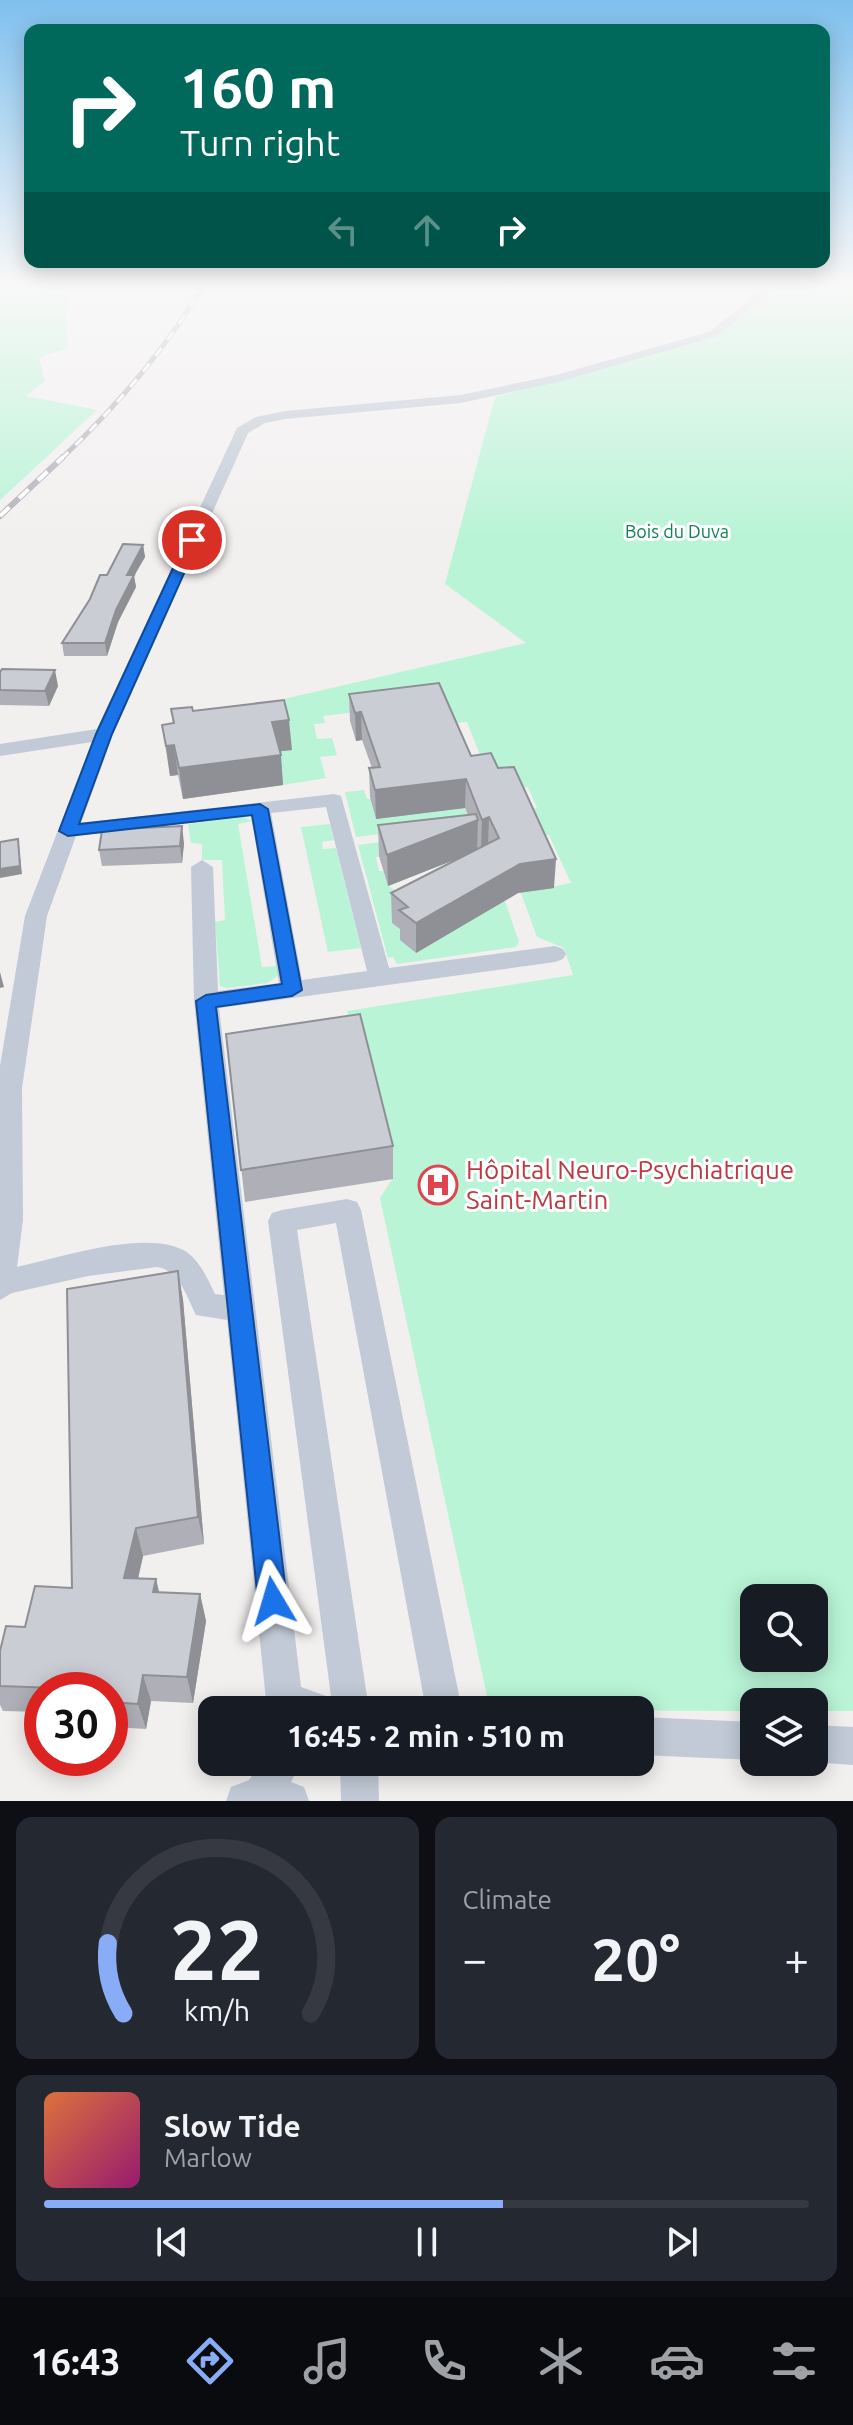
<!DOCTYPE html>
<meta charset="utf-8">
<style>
:root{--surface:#171b24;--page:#242831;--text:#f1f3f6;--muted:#9ea1a6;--line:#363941;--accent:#88acf5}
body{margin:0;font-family:Ubuntu,sans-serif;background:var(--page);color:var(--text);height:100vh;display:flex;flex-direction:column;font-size:30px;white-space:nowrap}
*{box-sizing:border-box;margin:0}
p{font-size:26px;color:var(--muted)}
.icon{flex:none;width:44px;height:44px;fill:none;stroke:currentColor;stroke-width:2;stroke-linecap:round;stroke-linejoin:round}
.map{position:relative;height:1801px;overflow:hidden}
.sheet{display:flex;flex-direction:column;gap:16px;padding:16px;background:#0d0f14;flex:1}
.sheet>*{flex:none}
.hud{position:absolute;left:24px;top:24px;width:806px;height:244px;border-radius:16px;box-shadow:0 4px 20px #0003;background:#00695c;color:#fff;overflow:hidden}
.fabs{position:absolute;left:740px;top:1584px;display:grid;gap:16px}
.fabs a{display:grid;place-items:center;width:88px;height:88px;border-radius:16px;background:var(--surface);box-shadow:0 4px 20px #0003;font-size:40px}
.speed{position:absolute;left:24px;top:1672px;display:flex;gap:16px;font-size:40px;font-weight:700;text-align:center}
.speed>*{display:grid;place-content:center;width:104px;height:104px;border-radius:50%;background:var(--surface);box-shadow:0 4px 20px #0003;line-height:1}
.speed .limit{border:12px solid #d22;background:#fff;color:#111}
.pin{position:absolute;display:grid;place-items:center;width:68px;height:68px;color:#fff;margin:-34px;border:4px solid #fff;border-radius:50%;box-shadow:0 2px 8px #0007}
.me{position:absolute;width:88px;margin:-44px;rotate:353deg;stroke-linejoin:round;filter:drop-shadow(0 0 6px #0008)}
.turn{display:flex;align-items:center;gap:28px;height:168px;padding:0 24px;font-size:36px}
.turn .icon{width:104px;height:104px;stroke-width:2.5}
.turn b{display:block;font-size:56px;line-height:68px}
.lanes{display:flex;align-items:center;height:76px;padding:0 24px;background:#0003;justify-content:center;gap:40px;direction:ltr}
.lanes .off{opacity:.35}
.big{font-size:60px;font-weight:600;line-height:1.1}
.sheet .widget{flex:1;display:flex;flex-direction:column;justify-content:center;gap:12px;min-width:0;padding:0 28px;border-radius:16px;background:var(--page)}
.sheet .dial{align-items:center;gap:0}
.dial svg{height:208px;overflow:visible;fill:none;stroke:var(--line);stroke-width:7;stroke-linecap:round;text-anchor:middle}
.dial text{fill:var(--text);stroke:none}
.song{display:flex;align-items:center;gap:24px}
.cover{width:96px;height:96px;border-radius:12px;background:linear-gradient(135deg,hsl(20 70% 55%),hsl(320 70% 35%))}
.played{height:8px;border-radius:4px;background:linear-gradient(90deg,var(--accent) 60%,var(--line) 60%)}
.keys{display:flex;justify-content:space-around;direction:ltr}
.heat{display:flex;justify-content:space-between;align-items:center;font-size:44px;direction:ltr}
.sheet .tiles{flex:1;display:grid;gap:16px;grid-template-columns:1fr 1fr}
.widget:last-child{grid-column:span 2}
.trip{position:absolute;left:198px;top:1696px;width:456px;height:80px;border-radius:16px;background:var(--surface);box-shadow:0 4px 20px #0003;font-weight:600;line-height:80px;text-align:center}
.tabs{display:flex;height:128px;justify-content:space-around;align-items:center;background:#090b0e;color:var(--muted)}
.tabs .icon{width:56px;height:56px}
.tabs .on{color:var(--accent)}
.tabs b{font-size:36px;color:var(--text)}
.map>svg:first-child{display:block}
</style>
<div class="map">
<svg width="853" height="1801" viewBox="0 0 853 1801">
<rect width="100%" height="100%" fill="#f2efef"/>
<g fill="#b9f4d6" fill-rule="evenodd">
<polygon points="0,286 70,286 66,316 68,348 39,357 45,381 26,396 97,410 0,500"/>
<path d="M 780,286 L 853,286 L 853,1711 L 814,1711 L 814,1702 L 754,1702 L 754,1711 L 490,1710 L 380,1198 L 393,1178 L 230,1066 L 227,1048 L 352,1031 L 347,1011 L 573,975 L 564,948 L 537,937 L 521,893 L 571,883 L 549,835 L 508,840 L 514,812 L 537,808 L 528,787 L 510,788 L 484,765 L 467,722 L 452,723 L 413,705 L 323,716 L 325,723 L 314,724 L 317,739 L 332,738 L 337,755 L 320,757 L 326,778 L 283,785 L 274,752 L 286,729 L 284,699 L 526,643 L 445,584 L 495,397 L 716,336 ZM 754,1598 L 814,1598 L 814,1658 L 754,1658 Z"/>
<polygon points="364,790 367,799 371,799 376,819 465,808 471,823 356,837 345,792"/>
<polygon points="243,817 253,821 238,824 262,967 279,966 282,973 267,983 227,988 220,986 215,922 225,920 222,860 202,860 202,844 191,843 188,824"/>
<polygon points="330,824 334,840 322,842 323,849 336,848 361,948 328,952 301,827"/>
<polygon points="474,830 479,844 376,857 379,871 383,871 388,886 422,907 505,901 519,942 516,947 397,964 393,957 388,958 358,845"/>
</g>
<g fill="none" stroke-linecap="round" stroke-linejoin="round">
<g fill="#c1cad6" fill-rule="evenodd">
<path d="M 767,286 L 779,286 L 717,336 L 562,381 L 461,403 L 285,419 L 265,423 L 248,433 L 113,734 L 81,823 L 334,794 L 341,796 L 389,968 L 555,946 L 563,949 L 566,954 L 563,959 L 555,962 L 219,1008 L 301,1687 L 329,1697 L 332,1704 L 268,1221 L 272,1213 L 282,1210 L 347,1199 L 357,1202 L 361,1210 L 462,1710 L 426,1710 L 336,1223 L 297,1230 L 369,1710 L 267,1710 L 227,1320 L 196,1315 C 187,1297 179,1270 157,1267 L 88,1276 L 12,1293 L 0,1300 L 0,1066 L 25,916 L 92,742 L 0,756 L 0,744 L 97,729 L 237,428 L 256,417 L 285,411 L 461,395 L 556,375 L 709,332 ZM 326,807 L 367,971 L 302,980 L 271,813 ZM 251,816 L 279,983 L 218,991 L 213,867 L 202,860 L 191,867 L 194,1001 L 224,1295 L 215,1294 C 208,1280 201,1263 188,1253 C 151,1227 59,1258 17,1267 L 23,1220 L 22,1088 L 47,916 L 76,836 Z"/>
<polygon points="640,1717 754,1722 754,1760 640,1755"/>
<polygon points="814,1725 853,1727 853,1765 812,1762"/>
<polygon points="261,1762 301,1762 291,1782 304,1787 309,1801 226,1801 231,1787 249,1780"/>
<polygon points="340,1762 378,1762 379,1801 341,1801"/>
</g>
<g stroke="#b1b3ba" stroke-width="5">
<path id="rail-far1" d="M 61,459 C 116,407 164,352 203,286"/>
</g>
<g stroke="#b1b3ba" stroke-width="6">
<polyline id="rail" points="0,516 63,457"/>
</g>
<use href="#rail-far1" stroke="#fff" stroke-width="3" stroke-dasharray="10" stroke-linecap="butt"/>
<use href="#rail" stroke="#fff" stroke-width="4" stroke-dasharray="13" stroke-linecap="butt"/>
</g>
<g fill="#afb0b7">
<polygon points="143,545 145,557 134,576 136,587 118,622 107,656 64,656 62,643 107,575"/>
<polygon points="0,672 58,686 49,706 0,705"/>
<polygon points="349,694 471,756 554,888 518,893 416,953 400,940 400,929 392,923 391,893 459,858 388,886 379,856 378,825 468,815 465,808 376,819 370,797 369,768 372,768 362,740 356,741 350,721"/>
<polygon points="171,709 193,711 292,750 280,751 283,785 183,799 178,775 170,776 162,725 173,723"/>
<polygon points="184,843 182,863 102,866 99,850"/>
<polygon points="226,1034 393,1146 393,1179 245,1202"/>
<polygon points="178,1271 183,1300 204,1544 143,1556 138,1579 156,1579 159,1592 200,1594 206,1621 193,1703 151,1701 146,1729 113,1727 110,1718 110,1690 42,1690 42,1712 3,1711 0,1705 0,1651 25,1627 72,1588"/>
</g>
<g fill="#8e9095">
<polygon points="143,545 145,557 134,576 136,587 118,622 107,656 105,643 127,575"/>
<polygon points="55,670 58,686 49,706 45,691"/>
<polygon points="361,712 362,740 356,741 355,713"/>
<polygon points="289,720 292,750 274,752 272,722"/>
<polygon points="174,745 178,775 170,776 166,746"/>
<polygon points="281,755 283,785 183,799 179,768"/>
<polygon points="466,779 465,808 376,819 375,790"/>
<polygon points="489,817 488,847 481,849 482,820"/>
<polygon points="478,820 477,851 388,886 387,855"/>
<polygon points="182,826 184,843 182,863 180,846"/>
<polygon points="18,839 22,874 0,878 0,869"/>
<polygon points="556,859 554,888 518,893 416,953 416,923 520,864"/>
<polygon points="0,972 4,987 0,988"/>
<polygon points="178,1271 183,1300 204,1544 198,1517"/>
<polygon points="136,1528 143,1556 132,1605 124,1578"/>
<polygon points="156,1579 162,1606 153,1592"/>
<polygon points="200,1594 206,1621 193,1703 187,1677"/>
<polygon points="143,1675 151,1701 146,1729 138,1704"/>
</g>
<g fill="#cbcdd5" stroke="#8e9095" stroke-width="2">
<polygon points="123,544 143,545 127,575 134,575 116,610 105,643 62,643 90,599 100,575 107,575"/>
<polygon points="2,669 55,670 45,691 0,690 0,672"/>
<polygon points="439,683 471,756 491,753 498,768 514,767 556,859 520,864 416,923 399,910 408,907 391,893 499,838 489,817 482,820 466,779 375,790 369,768 380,767 361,712 355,713 349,694"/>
<polygon points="284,700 289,720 272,722 281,755 179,768 174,745 166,746 162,725 174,723 171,709 192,707 193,711"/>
<polygon points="476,814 478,820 387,855 378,825"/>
<polygon points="182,826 180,846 99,850 102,830"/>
<polygon points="18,839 20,866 0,869 0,842"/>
<polygon points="360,1014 393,1146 241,1170 226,1034"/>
<polygon points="178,1271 198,1517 136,1528 124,1578 156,1579 153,1592 200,1594 187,1677 143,1675 138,1704 110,1702 110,1690 0,1686 0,1651 6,1626 25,1627 35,1586 72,1588 67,1289"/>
</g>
<linearGradient id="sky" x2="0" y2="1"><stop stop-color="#7fc0ed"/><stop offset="0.53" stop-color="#f9f8f8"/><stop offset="1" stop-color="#f9f8f8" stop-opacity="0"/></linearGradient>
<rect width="853" height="538" fill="url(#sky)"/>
<polygon fill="#1a73e8" stroke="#114b97" stroke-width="2" points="192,536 199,540 112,734 79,824 260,804 268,809 302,990 292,996 216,1007 287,1601 283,1611 273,1615 263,1611 258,1601 196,1001 206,995 282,984 252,815 68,836 59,831 96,734 186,540"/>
<defs>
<g id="hospital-ring" transform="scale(2)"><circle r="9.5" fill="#fff" stroke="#e0444e" stroke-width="1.5"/><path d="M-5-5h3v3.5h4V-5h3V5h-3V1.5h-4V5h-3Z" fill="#e0444e"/></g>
</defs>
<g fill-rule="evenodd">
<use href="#hospital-ring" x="438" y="1185"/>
</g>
<g text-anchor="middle" stroke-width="6" stroke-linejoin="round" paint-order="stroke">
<g font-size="18" fill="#0e8254" stroke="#fff">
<text x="677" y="538">Bois du Duva</text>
</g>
<g font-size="26" fill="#be3a42" stroke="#fff" text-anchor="start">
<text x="466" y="1179">Hôpital Neuro-Psychiatrique<tspan x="466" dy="30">Saint-Martin</tspan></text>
</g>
</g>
</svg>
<div class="fabs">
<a><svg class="icon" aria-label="search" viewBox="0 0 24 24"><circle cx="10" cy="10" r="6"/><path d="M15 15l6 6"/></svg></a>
<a><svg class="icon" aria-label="layers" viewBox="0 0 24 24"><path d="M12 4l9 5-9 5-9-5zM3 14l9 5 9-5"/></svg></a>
</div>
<div class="speed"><div class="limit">30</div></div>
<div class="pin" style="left:192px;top:540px;background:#d93025"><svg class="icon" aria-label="arrive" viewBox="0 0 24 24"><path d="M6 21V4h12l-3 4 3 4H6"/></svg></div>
<svg class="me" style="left:273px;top:1601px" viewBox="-20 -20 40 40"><path d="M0-17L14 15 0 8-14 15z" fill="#1a73e8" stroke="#fff" stroke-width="4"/></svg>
<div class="trip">16:45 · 2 min · 510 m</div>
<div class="hud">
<div class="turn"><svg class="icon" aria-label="right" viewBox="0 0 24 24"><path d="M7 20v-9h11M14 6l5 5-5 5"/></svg><div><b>160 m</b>Turn right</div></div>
<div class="lanes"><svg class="icon off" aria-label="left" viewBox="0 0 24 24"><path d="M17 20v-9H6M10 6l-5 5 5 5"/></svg><svg class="icon off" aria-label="ahead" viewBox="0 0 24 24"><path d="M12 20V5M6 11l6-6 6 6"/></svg><svg class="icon" aria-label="right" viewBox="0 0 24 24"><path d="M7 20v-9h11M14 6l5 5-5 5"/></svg></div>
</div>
</div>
<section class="sheet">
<div class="tiles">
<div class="widget dial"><svg viewBox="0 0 100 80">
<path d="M14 69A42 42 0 1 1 86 69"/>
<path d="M14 69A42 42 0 0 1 8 42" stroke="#88acf5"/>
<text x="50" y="56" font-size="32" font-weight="700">22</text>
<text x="50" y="72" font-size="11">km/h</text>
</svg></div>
<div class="widget"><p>Climate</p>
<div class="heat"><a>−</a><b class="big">20°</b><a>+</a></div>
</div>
<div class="widget">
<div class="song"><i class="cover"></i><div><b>Slow Tide</b><p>Marlow</p></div></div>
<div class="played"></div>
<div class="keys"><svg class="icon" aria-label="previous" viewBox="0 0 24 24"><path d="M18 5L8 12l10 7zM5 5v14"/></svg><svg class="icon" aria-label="pause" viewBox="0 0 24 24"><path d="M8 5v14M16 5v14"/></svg><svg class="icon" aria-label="next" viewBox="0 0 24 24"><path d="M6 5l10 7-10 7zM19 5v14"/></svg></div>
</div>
</div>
</section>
<nav class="tabs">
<b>16:43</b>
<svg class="icon on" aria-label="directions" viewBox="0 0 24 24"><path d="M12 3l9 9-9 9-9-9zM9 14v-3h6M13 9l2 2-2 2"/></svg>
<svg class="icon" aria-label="music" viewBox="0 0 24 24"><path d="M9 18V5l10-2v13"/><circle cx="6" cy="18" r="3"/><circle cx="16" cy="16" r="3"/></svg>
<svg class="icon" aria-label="phone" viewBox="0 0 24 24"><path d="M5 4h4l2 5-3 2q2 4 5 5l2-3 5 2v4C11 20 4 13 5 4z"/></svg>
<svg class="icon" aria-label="climate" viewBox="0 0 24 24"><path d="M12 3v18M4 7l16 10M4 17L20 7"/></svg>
<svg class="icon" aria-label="car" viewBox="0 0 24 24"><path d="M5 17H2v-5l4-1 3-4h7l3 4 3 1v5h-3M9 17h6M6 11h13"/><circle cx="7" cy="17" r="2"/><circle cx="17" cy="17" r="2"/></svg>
<svg class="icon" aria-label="filters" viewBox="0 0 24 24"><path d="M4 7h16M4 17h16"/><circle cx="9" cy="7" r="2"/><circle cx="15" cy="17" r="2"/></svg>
</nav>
